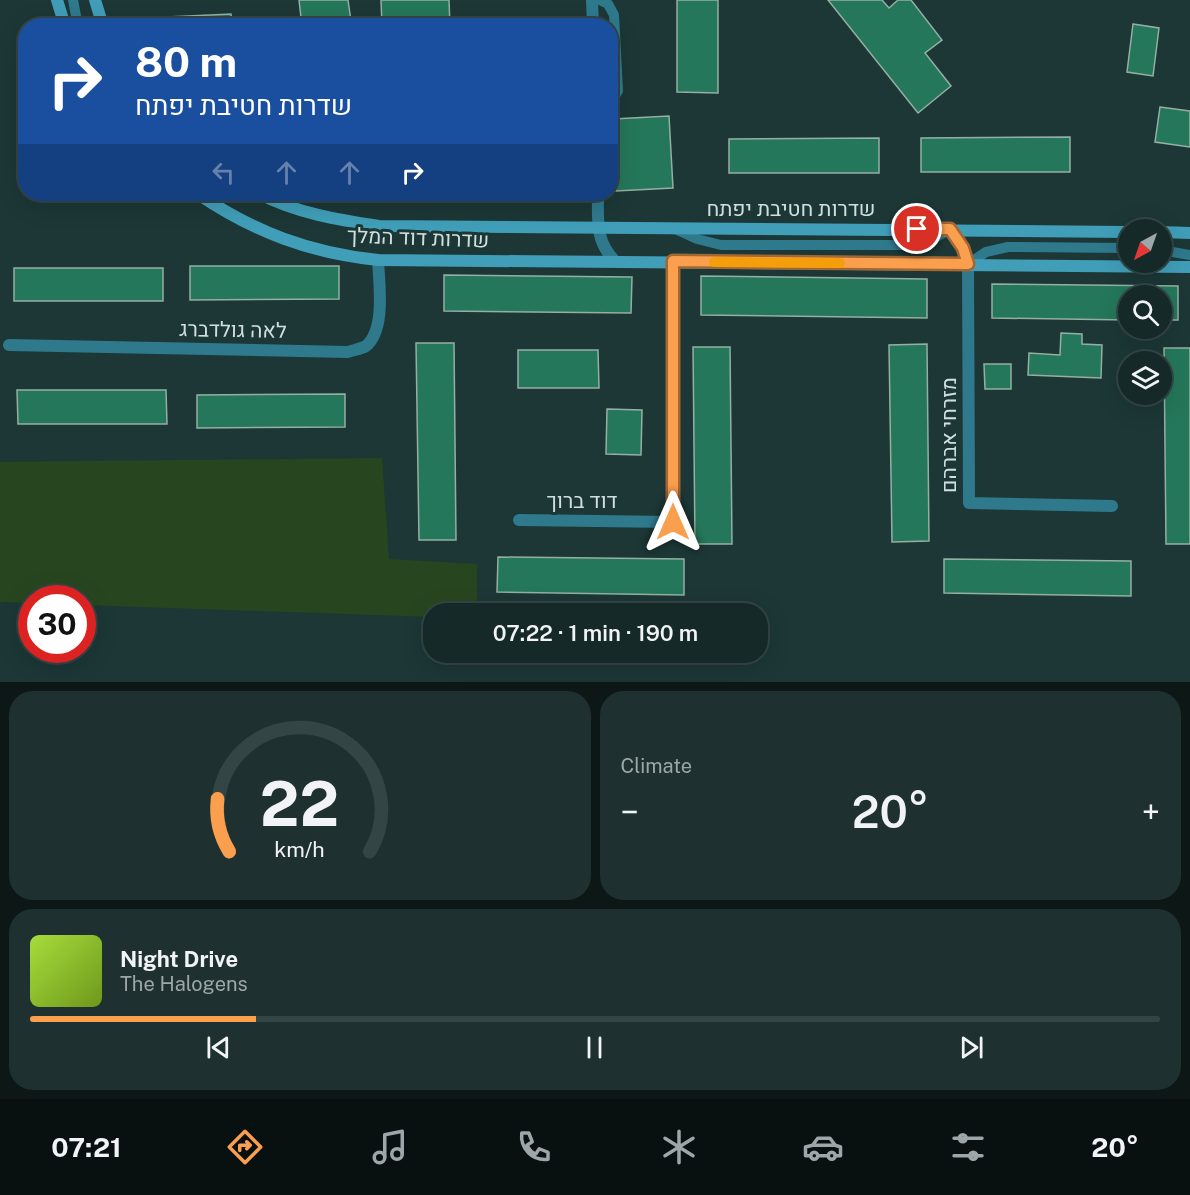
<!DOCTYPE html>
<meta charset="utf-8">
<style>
:root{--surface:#152928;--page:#1e3130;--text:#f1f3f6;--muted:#9da6a8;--line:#344545;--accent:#fa9f4e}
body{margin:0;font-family:"Public Sans",Heebo,sans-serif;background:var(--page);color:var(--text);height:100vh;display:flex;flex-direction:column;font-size:22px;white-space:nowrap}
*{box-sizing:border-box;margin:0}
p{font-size:20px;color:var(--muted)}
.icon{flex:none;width:33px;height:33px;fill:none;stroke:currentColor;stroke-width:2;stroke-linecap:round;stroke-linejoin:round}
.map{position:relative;height:682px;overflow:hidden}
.side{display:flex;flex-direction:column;gap:9px;padding:9px;background:#0c1716;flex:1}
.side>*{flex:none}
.guide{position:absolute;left:18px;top:18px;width:600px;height:183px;border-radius:24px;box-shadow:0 6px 24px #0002,0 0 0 2px var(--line);background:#1a4fa0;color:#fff;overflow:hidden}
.needle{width:39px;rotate:220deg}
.tools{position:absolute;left:1118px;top:219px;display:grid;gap:12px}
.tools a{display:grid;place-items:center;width:54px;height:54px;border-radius:50%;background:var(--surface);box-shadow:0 6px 24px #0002,0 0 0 2px var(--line);font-size:30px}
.speed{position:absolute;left:18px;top:585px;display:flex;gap:12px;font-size:30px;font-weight:700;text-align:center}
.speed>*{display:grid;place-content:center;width:78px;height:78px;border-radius:50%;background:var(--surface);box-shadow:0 6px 24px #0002,0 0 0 2px var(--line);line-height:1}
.speed .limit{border:9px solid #d22;background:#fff;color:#111}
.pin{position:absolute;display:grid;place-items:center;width:51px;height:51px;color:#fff;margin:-26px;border:3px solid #fff;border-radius:50%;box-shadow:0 2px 6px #0007}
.me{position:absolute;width:66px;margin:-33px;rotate:0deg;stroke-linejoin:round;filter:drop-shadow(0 0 4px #0008)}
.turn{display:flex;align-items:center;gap:21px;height:126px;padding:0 18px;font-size:27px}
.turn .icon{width:78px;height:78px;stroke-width:2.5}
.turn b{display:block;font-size:42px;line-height:51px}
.lanes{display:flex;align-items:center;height:57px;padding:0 18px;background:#0003;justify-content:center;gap:30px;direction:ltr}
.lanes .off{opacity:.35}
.big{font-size:45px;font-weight:600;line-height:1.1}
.side .tile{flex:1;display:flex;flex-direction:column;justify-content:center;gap:9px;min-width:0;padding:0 21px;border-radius:24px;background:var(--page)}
.side .dial{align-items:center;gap:0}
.dial svg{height:156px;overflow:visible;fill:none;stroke:var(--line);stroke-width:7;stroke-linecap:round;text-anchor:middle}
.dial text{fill:var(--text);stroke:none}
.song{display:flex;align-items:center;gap:18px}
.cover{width:72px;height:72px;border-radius:9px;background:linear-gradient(135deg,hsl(80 70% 55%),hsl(80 70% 35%))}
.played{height:6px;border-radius:3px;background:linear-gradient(90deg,var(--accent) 20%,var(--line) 20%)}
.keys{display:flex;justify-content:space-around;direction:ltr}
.heat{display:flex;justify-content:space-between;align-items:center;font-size:33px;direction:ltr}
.side .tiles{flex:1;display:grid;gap:9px;grid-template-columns:1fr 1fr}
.tile:last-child{grid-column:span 2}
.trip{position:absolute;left:423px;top:603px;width:345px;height:60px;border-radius:24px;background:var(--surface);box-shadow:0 6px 24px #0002,0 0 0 2px var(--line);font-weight:600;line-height:60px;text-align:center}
.menu{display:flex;height:96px;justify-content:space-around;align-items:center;background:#081010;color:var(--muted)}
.menu .icon{width:42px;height:42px}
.menu .active{color:var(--accent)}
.menu b{font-size:27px;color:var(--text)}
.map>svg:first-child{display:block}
</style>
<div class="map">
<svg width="1190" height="682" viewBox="0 0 1190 682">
<rect width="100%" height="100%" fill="#1c3736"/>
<polygon fill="#27461f" points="382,458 389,559 477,564 477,613 434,614 433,617 83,605 82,598 32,598 31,603 0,602 0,462"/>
<g fill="#24775a" stroke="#95afa3" stroke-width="1.5">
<polygon points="299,0 348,0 351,21 318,26 302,26"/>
<polygon points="381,0 449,0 450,26 382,26"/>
<polygon points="677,0 718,0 718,93 677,92"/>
<polygon points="828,0 882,0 889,8 898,0 911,0 942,40 925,53 951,86 918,113"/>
<polygon points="231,14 232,26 168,26 167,17"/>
<polygon points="1133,24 1159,28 1153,76 1127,72"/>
<polygon points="1160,107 1190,111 1190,147 1155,142"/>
<polygon points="669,116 673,188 616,191 613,119"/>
<polygon points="1070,137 1070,172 921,172 921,138"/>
<polygon points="879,138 879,173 729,173 729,139"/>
<polygon points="190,266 339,266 339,299 190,300"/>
<rect x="14" y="268" width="149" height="33"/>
<polygon points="444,275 632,277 631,313 444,311"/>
<polygon points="701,276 927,279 927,318 701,315"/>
<polygon points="992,284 1178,286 1178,320 1161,320 1161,296 1128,296 1128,320 992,318"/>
<polygon points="1061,333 1082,334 1082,344 1102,345 1101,378 1028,375 1029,353 1060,355"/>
<polygon points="416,343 454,343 456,540 419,540"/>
<polygon points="927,344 929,541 892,542 889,345"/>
<polygon points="693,347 730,347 732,544 695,544"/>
<polygon points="1164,348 1190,348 1190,544 1166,544"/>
<polygon points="518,350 598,350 599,388 518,388"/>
<polygon points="984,364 1011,364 1011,389 985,389"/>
<polygon points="17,390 166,390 167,424 18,424"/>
<polygon points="345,394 345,427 197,428 197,395"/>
<polygon points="607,409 642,410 641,455 606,454"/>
<polygon points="498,557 684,559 684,595 497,592"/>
<polygon points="944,559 1131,561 1131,596 944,593"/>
</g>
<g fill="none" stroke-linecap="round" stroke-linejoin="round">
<g stroke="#2f798d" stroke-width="10">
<polyline points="73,0 78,26"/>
<polyline points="600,0 608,4 614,15 618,91 610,104"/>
<polyline points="673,228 697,239 721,245 913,245 930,241 950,229"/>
<polyline points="1161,250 1190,255"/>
<polyline points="968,264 986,252 1008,247 1128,248"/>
</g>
<g stroke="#2f798d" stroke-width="12">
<polyline points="592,0 593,26"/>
<path d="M 598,194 C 598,220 595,241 615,261"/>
<polyline points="950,229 963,248 968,264 969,503 1112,506"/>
<path d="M 9,345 L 348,352 C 353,350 361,349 366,346 C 386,329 379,284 378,260"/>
<polyline points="519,520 673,522 673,261"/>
</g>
<g stroke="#409eb8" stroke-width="12">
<polyline points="57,0 65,26"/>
<polyline points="95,0 103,26"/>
<path d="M 198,194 C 254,232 310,253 378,260 L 1190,267"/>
<path d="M 260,194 C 296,213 339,220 379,226 L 1128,232"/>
<polyline points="1161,232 1190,233"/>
</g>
</g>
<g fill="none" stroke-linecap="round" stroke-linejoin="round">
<g stroke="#a26733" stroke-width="15">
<polyline id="route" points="673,522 673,261 968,264 963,248 950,229 917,229"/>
</g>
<use href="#route" stroke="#fa9f4e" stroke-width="10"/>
<polyline stroke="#f59e0b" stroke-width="10" points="714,262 840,263"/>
</g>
<g text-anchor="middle" stroke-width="6" stroke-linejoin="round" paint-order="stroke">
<g font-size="21" fill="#cfdfde" stroke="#1c3736">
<text x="791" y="216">שדרות חטיבת יפתח</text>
<text transform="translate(418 238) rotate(2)" y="7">שדרות דוד המלך</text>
<text transform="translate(233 330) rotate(1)" y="7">לאה גולדברג</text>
<text transform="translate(949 435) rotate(-90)" y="7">מזרחי אברהם</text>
<text x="582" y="508">דוד ברוך</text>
</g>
</g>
</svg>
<div class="tools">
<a><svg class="needle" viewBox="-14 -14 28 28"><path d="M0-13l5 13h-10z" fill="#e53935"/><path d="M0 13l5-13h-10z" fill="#9da6a8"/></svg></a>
<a><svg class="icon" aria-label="search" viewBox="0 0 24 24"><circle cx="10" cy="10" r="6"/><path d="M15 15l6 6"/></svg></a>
<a><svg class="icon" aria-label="layers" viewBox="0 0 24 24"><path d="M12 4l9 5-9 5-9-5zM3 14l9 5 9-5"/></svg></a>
</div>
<div class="speed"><div class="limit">30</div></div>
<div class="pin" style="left:917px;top:229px;background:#d93025"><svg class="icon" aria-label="arrive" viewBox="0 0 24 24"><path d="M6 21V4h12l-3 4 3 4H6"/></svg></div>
<svg class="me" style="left:673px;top:522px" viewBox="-20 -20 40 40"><path d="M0-17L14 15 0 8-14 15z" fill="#fa9f4e" stroke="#fff" stroke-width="4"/></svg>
<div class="trip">07:22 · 1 min · 190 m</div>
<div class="guide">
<div class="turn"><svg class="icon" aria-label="right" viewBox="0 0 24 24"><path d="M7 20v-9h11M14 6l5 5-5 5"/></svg><div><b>80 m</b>שדרות חטיבת יפתח</div></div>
<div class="lanes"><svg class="icon off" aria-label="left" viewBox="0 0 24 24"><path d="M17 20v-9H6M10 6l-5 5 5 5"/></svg><svg class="icon off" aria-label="ahead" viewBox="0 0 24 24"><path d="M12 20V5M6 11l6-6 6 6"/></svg><svg class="icon off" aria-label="ahead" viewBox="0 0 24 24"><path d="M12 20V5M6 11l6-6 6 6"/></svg><svg class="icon" aria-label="right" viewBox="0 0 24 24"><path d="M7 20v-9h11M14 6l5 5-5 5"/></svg></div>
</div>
</div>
<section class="side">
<div class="tiles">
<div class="tile dial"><svg viewBox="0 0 100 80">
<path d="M14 69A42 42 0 1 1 86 69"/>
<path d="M14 69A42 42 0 0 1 8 42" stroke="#fa9f4e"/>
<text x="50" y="56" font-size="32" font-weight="700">22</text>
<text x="50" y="72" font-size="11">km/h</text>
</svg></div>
<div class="tile"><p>Climate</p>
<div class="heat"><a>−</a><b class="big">20°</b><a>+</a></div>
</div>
<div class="tile">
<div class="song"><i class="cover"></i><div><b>Night Drive</b><p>The Halogens</p></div></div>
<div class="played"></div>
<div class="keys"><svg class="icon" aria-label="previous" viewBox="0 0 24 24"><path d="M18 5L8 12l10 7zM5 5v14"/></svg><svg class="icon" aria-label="pause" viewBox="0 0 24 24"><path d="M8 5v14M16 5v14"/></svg><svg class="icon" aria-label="next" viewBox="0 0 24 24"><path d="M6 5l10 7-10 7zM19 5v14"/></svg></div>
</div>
</div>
</section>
<nav class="menu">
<b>07:21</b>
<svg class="icon active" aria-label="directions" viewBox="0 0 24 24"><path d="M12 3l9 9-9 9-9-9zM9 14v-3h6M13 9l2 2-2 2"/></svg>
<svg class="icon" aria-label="music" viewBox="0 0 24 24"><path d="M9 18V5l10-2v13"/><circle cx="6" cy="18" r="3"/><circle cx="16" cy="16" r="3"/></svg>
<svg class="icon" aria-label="phone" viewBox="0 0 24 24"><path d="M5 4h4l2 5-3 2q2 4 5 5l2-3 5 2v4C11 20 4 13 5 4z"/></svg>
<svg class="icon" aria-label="climate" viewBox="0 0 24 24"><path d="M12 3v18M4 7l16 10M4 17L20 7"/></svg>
<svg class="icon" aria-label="car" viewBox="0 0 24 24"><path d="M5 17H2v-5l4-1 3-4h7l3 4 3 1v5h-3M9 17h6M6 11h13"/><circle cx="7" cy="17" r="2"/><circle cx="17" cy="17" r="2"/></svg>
<svg class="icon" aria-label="filters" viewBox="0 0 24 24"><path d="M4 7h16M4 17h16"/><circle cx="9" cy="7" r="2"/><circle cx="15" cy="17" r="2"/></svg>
<b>20°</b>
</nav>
